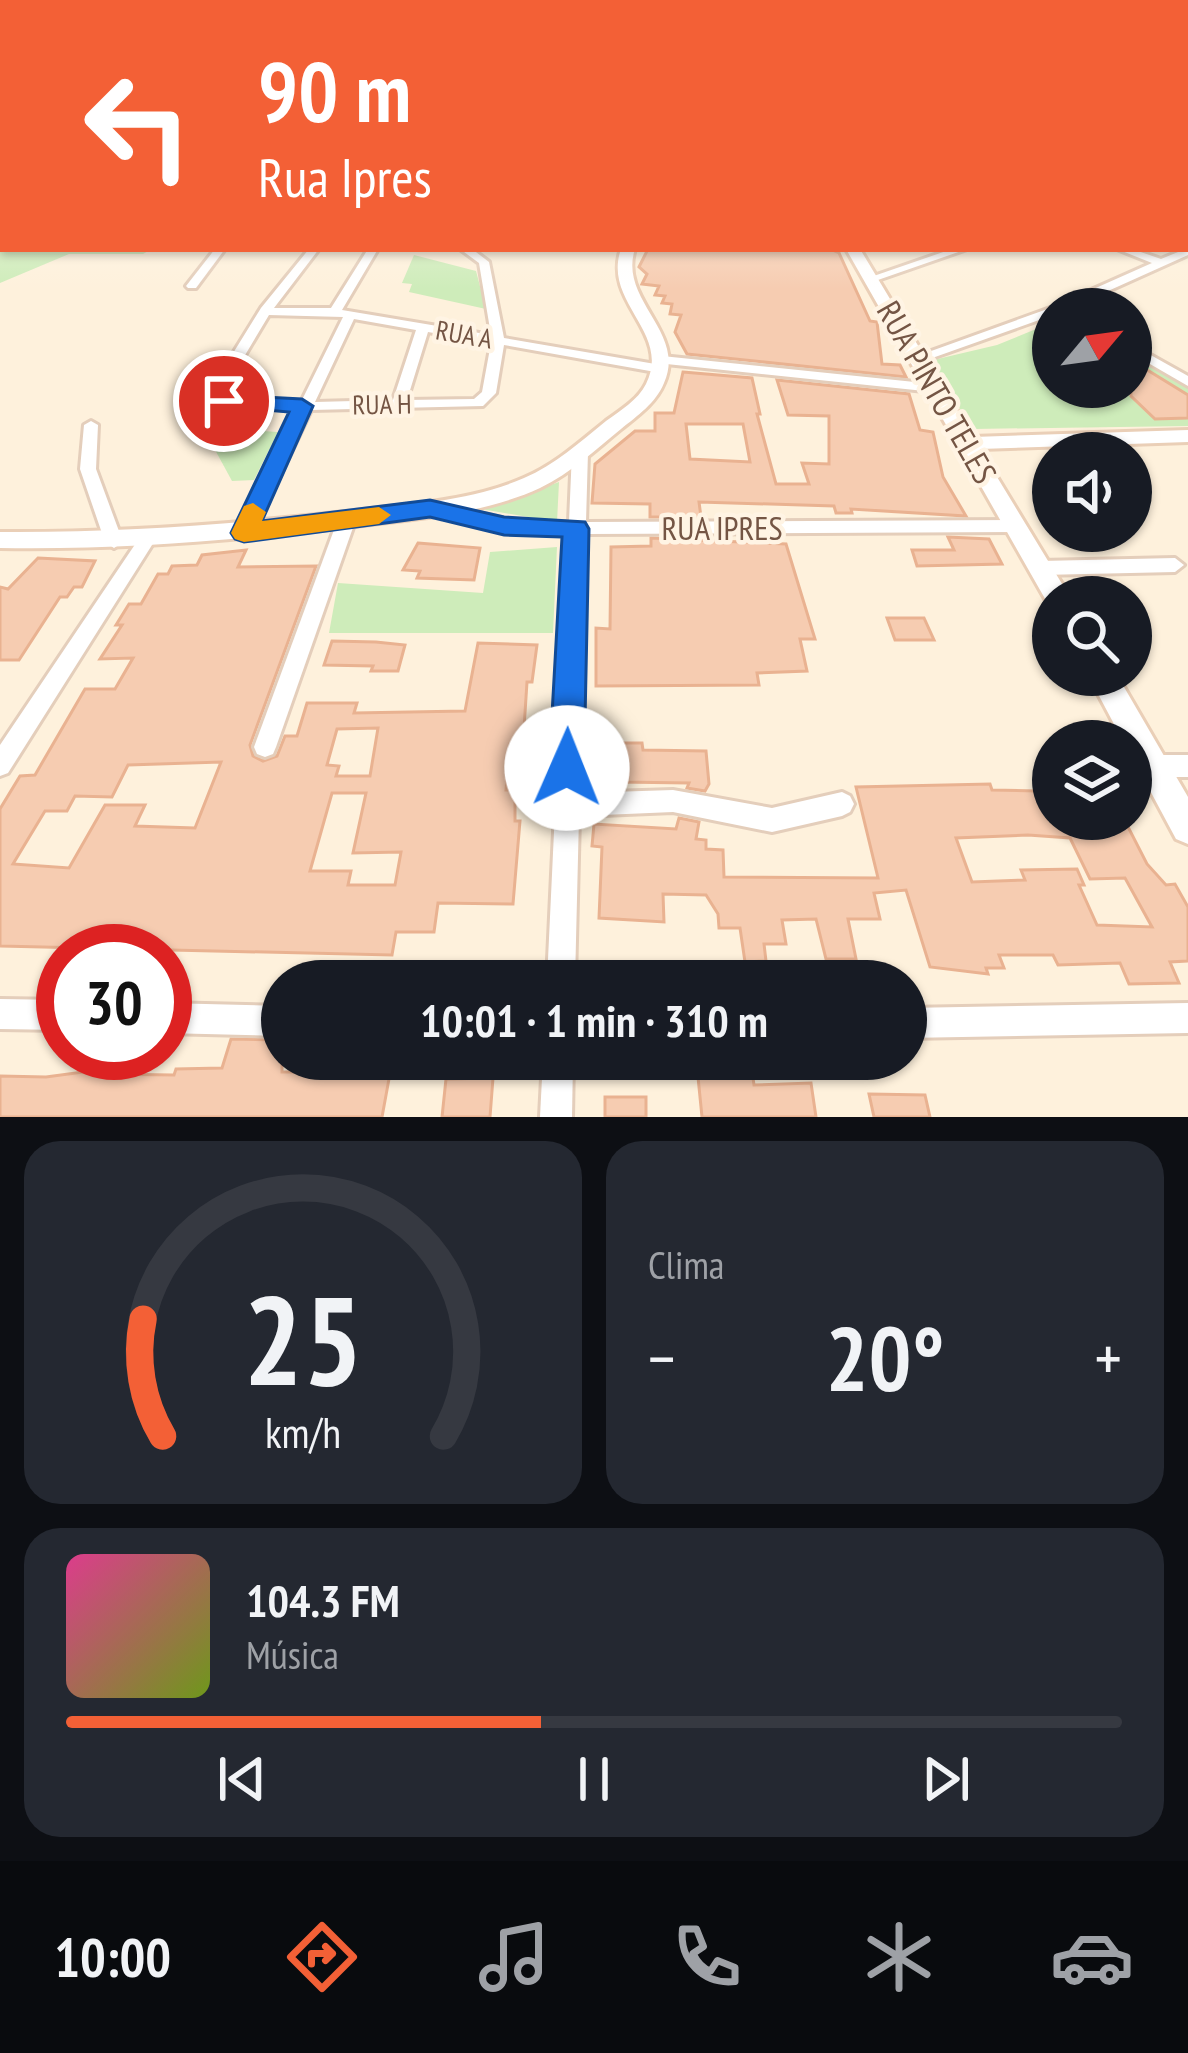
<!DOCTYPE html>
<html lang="pt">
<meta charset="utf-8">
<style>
:root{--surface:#171b24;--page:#242831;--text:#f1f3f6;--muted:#9ea1a6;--line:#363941;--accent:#f36036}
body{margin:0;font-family:"PT Sans Narrow",sans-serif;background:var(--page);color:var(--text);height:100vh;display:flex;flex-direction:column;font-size:45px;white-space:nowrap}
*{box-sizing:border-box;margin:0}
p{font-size:39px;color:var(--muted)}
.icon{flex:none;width:66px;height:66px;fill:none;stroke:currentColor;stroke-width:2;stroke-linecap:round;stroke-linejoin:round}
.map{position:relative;height:1117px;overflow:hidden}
.panel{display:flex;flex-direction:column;gap:24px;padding:24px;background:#0d0f14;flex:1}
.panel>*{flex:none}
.hud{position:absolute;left:0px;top:0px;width:1188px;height:252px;box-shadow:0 3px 9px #0004;background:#f36036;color:#fff;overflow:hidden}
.needle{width:78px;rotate:61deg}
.fabs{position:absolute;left:1032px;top:288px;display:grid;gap:24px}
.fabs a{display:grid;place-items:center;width:120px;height:120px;border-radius:50%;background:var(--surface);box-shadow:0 3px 9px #0004;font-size:60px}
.speed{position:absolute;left:36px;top:924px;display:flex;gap:24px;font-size:60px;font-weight:700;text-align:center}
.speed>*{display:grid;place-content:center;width:156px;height:156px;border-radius:50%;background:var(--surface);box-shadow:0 3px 9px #0004;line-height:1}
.speed .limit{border:18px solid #d22;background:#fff;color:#111}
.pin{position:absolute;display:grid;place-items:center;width:102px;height:102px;color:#fff;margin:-51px;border:6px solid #fff;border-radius:50%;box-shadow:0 3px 12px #0007}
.me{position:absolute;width:132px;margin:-66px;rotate:1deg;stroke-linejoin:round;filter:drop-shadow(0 0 9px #0008)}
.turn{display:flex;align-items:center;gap:42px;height:252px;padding:0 60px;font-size:54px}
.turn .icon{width:156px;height:156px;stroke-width:2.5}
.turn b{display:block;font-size:84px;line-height:102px}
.big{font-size:90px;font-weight:700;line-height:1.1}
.panel .tile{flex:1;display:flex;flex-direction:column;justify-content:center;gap:18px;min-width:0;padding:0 42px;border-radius:36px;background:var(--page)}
.panel .dial{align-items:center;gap:0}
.dial svg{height:312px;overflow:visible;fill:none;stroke:var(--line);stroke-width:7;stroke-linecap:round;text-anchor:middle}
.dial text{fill:var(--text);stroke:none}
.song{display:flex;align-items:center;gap:36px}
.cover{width:144px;height:144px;border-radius:18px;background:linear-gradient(135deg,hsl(330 70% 55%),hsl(80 70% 35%))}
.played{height:12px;border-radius:6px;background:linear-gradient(90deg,var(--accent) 45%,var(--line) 45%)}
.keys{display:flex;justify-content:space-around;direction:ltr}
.heat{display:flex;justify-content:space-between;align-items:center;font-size:66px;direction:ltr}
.panel .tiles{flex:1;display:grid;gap:24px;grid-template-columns:1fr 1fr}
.tile:last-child{grid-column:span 2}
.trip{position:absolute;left:261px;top:960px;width:666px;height:120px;border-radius:60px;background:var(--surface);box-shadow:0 3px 9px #0004;font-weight:700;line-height:120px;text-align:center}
.dock{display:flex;height:192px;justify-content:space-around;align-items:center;background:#090b0e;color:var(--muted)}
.dock .icon{width:84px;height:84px}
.dock .current{color:var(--accent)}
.dock b{font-size:54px;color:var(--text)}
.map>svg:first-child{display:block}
</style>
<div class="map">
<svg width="1188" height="1117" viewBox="0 0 1188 1117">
<rect width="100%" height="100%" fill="#fef1dc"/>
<g fill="#ceecba">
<polygon points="0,133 3,249 152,249 143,254 69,254 0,283"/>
<polygon points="414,255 476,271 486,309 409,292 412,284 402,283"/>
<polygon points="1053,322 1053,387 1131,387 1131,353 1188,388 1188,426 973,429 929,361 997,345"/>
<polygon points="212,428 278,432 254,480 232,481 208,437"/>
<polygon points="559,482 557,522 481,509"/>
<polygon points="557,547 553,633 329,633 338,583 483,593 490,552"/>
</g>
<g fill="#f6ccb1" stroke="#e9b291" stroke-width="3" fill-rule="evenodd">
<polygon points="648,249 830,249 839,253 870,321 877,322 882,364 900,365 906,377 687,354 675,332 681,315 670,314 672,304 662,303 665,296 655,295 659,286 642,284 647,274 639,267"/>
<polygon points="1131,360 1188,395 1188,418 1155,419 1131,396"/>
<path d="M 683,372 L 752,378 L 760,414 L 757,414 L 776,484 L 809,484 L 802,463 L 829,464 L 829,416 L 788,415 L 777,380 L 909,394 L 920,430 L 933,432 L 943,477 L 966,516 L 851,509 L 852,513 L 836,513 L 834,506 L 699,502 L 701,517 L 650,517 L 650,504 L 592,503 L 595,464 L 635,431 L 655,431 L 655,413 L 674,413 ZM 686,424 L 743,424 L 750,462 L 690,459 Z"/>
<polygon points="948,537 989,539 1002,564 917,566 912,550 954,550"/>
<polygon points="651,538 786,544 815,639 800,639 807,671 757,673 759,685 596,686 596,628 610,629 611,547 651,546"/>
<polygon points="418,543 480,548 474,580 417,578 420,571 403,570"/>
<path d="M 246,550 L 238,567 L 316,566 L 250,745 L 253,756 L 263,761 L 277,756 L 285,736 L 297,736 L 307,703 L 357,703 L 354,713 L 465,711 L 478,643 L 537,645 L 532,682 L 527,682 L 523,744 L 510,744 L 506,790 L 515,790 L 515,821 L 520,821 L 513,904 L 438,903 L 434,932 L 396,932 L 392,955 L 0,946 L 0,809 L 20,776 L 35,775 L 85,689 L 115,689 L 133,658 L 100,659 L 122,625 L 116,625 L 129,604 L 141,604 L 158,574 L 168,574 L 172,566 L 197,565 L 202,555 ZM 378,728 L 370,776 L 336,776 L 339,766 L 327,765 L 337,729 ZM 221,762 L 195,828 L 135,826 L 145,805 L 105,805 L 69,868 L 13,864 L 45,811 L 67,811 L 75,796 L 112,797 L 128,765 ZM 332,793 L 366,793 L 353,853 L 401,852 L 395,885 L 348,885 L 351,871 L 310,871 Z"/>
<polygon points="38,558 95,561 82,587 74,587 67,597 60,597 19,660 0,660 0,587 8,589"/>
<polygon points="887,618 924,618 934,640 895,640"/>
<polygon points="332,641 376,642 405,645 398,671 371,671 373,666 324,665"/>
<polygon points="619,743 642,743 643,750 706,751 709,784 705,791 687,788 689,783 619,782"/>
<path d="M 990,784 L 992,790 L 1036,791 L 1048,819 L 1124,819 L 1147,864 L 1166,885 L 1175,884 L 1188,907 L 1188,961 L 1170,962 L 1179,983 L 1129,984 L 1120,963 L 1058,965 L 1053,955 L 999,955 L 1004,968 L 986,968 L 988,974 L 930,967 L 906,890 L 874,893 L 880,919 L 848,919 L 856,959 L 826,959 L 816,919 L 782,920 L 786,944 L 764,944 L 766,961 L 745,962 L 740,928 L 719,928 L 718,914 L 706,895 L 663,894 L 664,922 L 599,918 L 602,847 L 592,846 L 594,824 L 676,829 L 679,818 L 699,822 L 696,839 L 706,840 L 706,849 L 723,850 L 724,877 L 878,878 L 856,787 ZM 1028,835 L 1070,838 L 1090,879 L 1125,878 L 1152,927 L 1097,925 L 1079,885 L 1084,885 L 1077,869 L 1021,870 L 1025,880 L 972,882 L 956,838 Z"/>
<polygon points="231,1039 282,1040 282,1072 312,1072 315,1059 368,1059 366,1065 374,1067 391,1068 382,1117 0,1117 0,1076 46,1077 98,1070 97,1074 174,1075 176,1069 222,1068"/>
<polygon points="698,1077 753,1078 754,1085 811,1083 816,1117 702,1117"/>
<polygon points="493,1078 490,1117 442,1117 446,1079"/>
<polygon points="869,1094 925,1095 930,1117 874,1117"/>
<rect x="605" y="1097" width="41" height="20"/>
</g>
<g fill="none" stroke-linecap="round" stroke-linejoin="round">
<g stroke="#e4cebb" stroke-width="6">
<g id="street">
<polygon points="1188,171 1188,177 1185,178 1185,172"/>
<polygon points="1188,248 1188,255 1068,309 1053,309 1053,315 921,362 909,359 1053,307 1152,263 1117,249 1132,249 1161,259"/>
<polygon points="215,249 225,249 196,288 188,288 186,286"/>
<path d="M 309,249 L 319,249 L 274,308 L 331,308 L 368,249 L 378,249 L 342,310 L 491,335 L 479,263 L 460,249 L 472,249 L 489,262 L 504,338 L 661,365 L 668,369 L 661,373 L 504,345 L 496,393 L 483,406 L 311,410 L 253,533 L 250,537 L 238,537 L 235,533 L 297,410 L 219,404 L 214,403 L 209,392 L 261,308 ZM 269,315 L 343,317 L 301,402 L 225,396 L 223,392 ZM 354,319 L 416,330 L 393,400 L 315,402 ZM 428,332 L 491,343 L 482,392 L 474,399 L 407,400 Z"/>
<polygon points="952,249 967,249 875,281 865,279"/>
<polygon points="1131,344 1188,376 1188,386 1131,353"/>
<polygon points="662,356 934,384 941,388 934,392 657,363 655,360"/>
<polygon points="91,421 98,425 96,469 123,542 114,548 105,542 80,469 84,425"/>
<polygon points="580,447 588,452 586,522 1016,520 1025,526 1016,532 586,534 580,793 673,790 772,808 842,792 850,796 854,804 850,812 842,816 772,832 673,812 579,816 575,981 547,981 568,534 520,534 430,514 422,508 430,502 520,522 569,522 572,452"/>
<polygon points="347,513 356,519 276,747 273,754 265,757 257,754 254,747 338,519"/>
<polygon points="146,535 152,537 155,541 152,545 8,773 0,776 0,745 140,537"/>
<polygon points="1175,558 1184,565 1175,572 1041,575 1032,568 1041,561"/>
<polygon points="1155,755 1188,755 1188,777 1155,777 1147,774 1143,766 1147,758"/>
<polygon points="0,999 63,1000 63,1030 0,1029"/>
<polygon points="165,1003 282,1006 282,1036 165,1033"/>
<polygon points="1188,1003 1188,1033 906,1038 906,1008"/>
<polygon points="543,1059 573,1059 572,1117 540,1117"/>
</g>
</g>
<g stroke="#eacfb7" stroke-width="6">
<g id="secondary">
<path d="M 621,249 L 635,249 C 618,300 687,332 664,383 C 656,403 637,416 621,429 C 595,450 571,473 540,488 C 486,513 421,518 363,525 C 242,540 122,550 0,548 L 0,532 C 119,533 236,524 354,511 C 410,504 472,501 524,478 C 555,465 580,442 606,421 C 620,411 638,400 646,384 C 672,332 602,303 621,249 Z"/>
<polygon points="846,249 860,249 973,437 1188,430 1188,442 980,449 1070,597 1053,597 1053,605 1048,604"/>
<polygon points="1088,675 1117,675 1188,797 1188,844 1176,839 1131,755 1131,741 1123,741"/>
</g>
</g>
<use href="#street" fill="#fff" fill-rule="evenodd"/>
<use href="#secondary" fill="#fff" fill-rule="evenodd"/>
</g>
<linearGradient id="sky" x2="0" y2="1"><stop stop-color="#91c6e8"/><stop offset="0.46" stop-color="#fff9ef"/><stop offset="1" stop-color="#fff9ef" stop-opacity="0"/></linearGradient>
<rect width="1188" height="289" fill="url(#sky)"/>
<polygon fill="#1a73e8" stroke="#114b97" stroke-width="3" points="224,395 302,399 313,406 262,521 430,500 504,517 585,522 589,529 584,768 579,779 567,784 554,779 549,768 562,537 504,535 430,517 244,542 235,539 231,533 289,412 217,406 217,397"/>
<polygon fill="#f59e0b" points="253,503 266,512 262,521 379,507 391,515 379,524 244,542 235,539 231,533 244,506"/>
<g text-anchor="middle" stroke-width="9" stroke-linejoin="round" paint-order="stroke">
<g font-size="27" fill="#745544" stroke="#fff4e4">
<text transform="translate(464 335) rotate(10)" y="9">RUA A</text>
<text transform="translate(382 405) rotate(-1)" y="9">RUA H</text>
</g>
<g font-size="33" fill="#745544" stroke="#fff4e4">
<text transform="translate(937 392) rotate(60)" y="12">RUA PINTO TELES</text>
<text x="722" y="540">RUA IPRES</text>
</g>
</g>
</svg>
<div class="fabs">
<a><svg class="needle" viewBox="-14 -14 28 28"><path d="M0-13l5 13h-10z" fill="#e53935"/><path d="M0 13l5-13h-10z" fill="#9ea1a6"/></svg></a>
<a><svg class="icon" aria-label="sound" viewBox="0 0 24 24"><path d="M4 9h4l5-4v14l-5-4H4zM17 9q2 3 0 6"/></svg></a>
<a><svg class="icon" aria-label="search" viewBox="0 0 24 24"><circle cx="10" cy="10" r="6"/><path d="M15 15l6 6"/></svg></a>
<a><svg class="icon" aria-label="layers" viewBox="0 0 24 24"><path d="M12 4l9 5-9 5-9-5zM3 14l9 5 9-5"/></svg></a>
</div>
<div class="speed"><div class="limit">30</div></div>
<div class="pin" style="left:224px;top:401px;background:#d93025"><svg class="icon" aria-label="arrive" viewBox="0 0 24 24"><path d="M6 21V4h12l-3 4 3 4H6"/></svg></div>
<svg class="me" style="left:567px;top:768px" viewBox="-20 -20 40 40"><circle r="19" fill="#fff"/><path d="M0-13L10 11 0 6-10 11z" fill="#1a73e8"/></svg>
<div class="trip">10:01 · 1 min · 310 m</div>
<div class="hud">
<div class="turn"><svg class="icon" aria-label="left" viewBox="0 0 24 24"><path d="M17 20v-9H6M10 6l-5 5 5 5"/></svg><div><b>90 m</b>Rua Ipres</div></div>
</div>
</div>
<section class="panel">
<div class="tiles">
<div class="tile dial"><svg viewBox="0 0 100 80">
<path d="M14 69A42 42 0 1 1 86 69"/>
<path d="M14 69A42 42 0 0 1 9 39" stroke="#f36036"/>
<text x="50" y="56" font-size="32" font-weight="700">25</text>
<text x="50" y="72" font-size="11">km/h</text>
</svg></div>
<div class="tile"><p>Clima</p>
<div class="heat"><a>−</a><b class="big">20°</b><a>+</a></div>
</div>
<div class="tile">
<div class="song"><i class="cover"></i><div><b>104.3 FM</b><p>Música</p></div></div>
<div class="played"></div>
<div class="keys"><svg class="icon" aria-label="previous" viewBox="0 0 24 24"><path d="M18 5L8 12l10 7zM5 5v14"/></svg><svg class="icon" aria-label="pause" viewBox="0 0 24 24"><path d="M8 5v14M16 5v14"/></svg><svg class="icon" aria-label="next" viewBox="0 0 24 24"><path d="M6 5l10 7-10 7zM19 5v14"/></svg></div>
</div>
</div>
</section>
<nav class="dock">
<b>10:00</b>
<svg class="icon current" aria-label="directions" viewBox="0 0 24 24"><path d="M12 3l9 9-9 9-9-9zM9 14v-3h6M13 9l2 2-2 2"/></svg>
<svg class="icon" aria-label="music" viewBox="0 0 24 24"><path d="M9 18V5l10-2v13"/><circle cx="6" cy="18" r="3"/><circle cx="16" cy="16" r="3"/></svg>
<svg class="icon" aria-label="phone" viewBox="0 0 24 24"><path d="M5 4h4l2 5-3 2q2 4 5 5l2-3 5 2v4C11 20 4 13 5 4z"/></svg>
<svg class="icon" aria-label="climate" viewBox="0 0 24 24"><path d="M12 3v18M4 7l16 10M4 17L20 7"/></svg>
<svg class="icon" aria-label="car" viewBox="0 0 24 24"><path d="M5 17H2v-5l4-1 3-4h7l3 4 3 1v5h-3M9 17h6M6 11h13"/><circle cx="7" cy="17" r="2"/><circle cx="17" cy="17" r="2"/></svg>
</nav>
